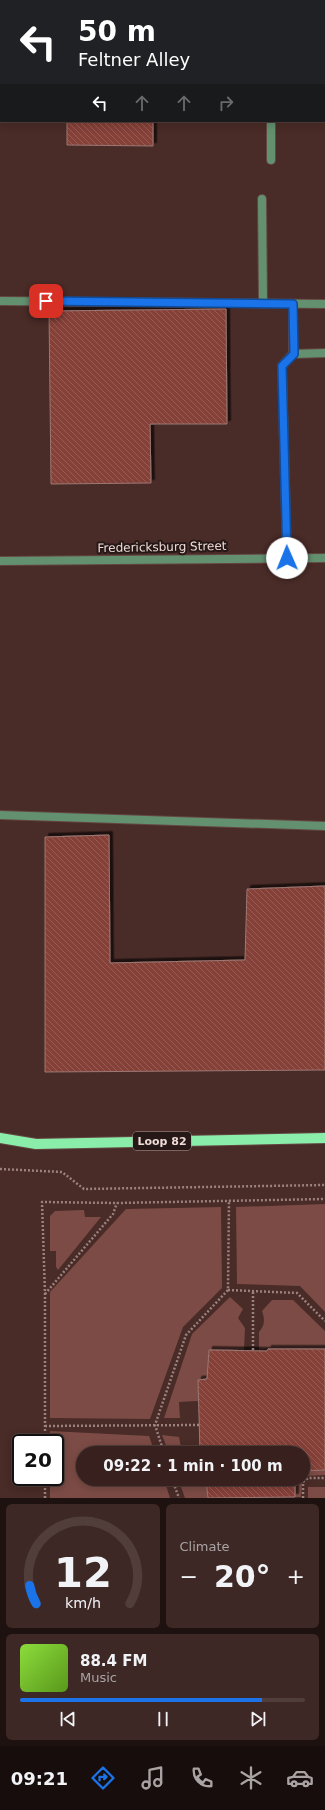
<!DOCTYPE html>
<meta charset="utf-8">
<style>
:root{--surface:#37201d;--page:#3e2826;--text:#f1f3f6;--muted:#aaa3a4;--line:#513e3b;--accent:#1a73e8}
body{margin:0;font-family:"DejaVu Sans",sans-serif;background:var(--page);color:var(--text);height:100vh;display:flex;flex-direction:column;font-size:15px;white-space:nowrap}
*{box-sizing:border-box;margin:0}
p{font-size:13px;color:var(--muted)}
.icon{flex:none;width:22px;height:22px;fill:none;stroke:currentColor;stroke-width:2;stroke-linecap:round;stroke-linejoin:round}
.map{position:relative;height:1498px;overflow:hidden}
.sheet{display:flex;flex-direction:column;gap:6px;padding:6px;background:#1e1210;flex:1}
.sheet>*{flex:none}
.top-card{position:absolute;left:0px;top:0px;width:325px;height:122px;box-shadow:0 2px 10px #0003,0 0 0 1px var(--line);background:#202124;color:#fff;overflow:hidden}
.speed{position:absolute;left:12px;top:1434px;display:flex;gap:8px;font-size:20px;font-weight:700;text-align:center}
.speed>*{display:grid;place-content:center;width:52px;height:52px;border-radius:50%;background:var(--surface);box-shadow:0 2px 10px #0003,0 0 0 1px var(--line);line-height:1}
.speed .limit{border:2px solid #111;border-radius:6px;background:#fff;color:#111}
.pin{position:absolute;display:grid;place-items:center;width:34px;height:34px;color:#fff;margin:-17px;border-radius:8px;box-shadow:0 2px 6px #0006}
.me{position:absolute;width:44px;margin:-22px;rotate:359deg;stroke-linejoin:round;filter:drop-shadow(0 0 3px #0008)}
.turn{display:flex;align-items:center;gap:14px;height:84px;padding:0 12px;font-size:18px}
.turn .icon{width:52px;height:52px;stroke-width:2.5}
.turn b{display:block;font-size:28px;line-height:34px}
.lanes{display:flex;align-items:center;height:38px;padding:0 12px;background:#0003;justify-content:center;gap:20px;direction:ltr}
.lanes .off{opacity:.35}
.big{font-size:30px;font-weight:700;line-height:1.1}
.sheet .tile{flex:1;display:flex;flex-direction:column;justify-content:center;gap:6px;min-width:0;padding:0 14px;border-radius:6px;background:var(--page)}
.sheet .dial{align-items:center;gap:0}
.dial svg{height:104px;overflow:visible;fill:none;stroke:var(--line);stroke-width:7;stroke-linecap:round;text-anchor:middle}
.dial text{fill:var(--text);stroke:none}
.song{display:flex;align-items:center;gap:12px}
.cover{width:48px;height:48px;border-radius:6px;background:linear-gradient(135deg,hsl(90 70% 55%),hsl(90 70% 35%))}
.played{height:4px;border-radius:2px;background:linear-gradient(90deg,var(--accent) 85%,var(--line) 85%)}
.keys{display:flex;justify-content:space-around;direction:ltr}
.heat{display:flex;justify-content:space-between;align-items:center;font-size:22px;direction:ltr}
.sheet .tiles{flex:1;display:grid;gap:6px;grid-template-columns:1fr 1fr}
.tile:last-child{grid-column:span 2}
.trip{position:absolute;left:76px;top:1446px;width:234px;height:40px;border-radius:20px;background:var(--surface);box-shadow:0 2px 10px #0003,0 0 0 1px var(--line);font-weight:700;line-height:40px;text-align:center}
.menu{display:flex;height:64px;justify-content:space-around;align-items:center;background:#160d0c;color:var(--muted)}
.menu .icon{width:28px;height:28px}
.menu .selected{color:var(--accent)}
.menu b{font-size:18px;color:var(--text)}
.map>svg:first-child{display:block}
</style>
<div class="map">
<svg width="325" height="1498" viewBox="0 0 325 1498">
<defs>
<pattern id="building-back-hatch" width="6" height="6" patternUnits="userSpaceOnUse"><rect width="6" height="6" fill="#854039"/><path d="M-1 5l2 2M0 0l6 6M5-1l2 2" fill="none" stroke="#975b55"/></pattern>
<filter id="shadow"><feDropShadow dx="3.5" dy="-3.5" stdDeviation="0" flood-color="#0009"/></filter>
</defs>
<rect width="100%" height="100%" fill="#492b27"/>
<g fill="#7c4b45">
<polygon points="325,1204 325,1312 300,1286 237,1284 236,1207"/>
<polygon points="221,1207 222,1288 183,1327 150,1419 50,1418 50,1292 126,1209"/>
<polygon points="84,1210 85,1217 101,1217 58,1270 56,1267 56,1251 50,1251 50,1216 55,1211"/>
<polygon points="230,1297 243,1309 238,1318 245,1328 244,1350 209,1350 207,1379 198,1380 198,1401 179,1402 180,1418 164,1418 192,1334"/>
<path d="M 272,1300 L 293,1300 L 325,1331 L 325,1349 L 268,1349 L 259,1350 L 259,1332 C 265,1325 265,1320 262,1311 Z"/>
<polygon points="50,1431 149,1436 155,1453 83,1453 83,1479 164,1479 170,1498 50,1498 50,1477 55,1477 55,1443 50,1443"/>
<polygon points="162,1435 179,1437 182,1453 169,1453"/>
<polygon points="325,1470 325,1475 306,1476 302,1481 301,1497 295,1497 295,1479 303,1479 303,1471"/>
<polygon points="178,1479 206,1479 208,1498 185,1498"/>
<rect x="308" y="1487" width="17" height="11"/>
</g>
<g fill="url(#building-back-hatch)" stroke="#9c7873" filter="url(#shadow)">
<polygon points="67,121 153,121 153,146 67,145"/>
<polygon points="226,309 227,424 150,424 151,483 51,484 49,311"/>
<polygon points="109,835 110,963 245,960 247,889 325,886 325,1070 45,1072 45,837"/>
<polygon points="268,1349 325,1349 325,1470 303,1471 303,1453 200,1453 198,1380 207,1379 209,1350 267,1351"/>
<polygon points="206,1479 295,1479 295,1497 208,1498"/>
</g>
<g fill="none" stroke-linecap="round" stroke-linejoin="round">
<g stroke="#644743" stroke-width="10">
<g id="lane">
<polyline points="287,0 287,1"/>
<polyline points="271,121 271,160"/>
<polyline points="262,199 263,304"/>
<polyline points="0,301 325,304"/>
<polyline points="293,304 293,354"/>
<polyline points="287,558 282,366 293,354 325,353"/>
<polyline points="0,815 325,826"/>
</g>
</g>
<g stroke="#644743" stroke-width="10">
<g id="street">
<polyline points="0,34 1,34"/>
<polyline points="324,34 325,34"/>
<polyline points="0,561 325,558"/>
</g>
</g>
<g stroke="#644743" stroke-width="12">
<polyline id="primary" points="0,1138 36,1144 325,1138"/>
</g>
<g stroke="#9b827e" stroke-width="2.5" stroke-dasharray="2 2" stroke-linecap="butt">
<polyline points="0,1169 62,1172 84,1189 325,1185"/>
<polyline points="228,1290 297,1293 325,1321"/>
<polyline points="253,1292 253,1351"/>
<polyline points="45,1294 113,1214 117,1203"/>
<polyline points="45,1426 199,1425"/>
<polyline points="45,1443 45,1294 42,1202 117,1203 325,1199"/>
<polyline points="164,1453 155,1425 186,1335 228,1290 229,1200"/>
<polyline points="172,1479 179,1498"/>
<polyline points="45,1498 45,1477"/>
<polyline points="303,1498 303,1482 308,1478 325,1478"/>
</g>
<use href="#lane" stroke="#639170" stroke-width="8"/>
<use href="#street" stroke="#639170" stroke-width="8"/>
<use href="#primary" stroke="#8aedaa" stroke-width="10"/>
</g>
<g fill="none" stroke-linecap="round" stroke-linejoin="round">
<g stroke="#114b97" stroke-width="10">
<polyline id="route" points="46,301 293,304 294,354 282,366 287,558"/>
</g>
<use href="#route" stroke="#1a73e8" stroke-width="7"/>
</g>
<g text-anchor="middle" stroke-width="4" stroke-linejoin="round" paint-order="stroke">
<rect fill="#261816" stroke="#b3a09e" stroke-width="1" x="133" y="1132" width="58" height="18" rx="3"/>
<g font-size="11" font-weight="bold" fill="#efdbd8">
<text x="162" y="1145">Loop 82</text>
</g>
<g font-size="12" fill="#efdbd8" stroke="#261816">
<text transform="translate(162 547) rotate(-1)" y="4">Fredericksburg Street</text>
</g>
</g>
</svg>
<div class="speed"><div class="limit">20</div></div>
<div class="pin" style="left:46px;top:301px;background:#d93025"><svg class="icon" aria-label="arrive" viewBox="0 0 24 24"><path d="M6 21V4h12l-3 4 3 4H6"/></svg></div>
<svg class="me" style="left:287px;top:558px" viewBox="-20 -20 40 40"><circle r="19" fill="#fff"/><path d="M0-13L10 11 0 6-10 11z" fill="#1a73e8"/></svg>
<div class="trip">09:22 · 1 min · 100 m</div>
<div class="top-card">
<div class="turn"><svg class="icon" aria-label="left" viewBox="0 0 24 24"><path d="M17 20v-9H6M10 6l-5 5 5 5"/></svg><div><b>50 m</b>Feltner Alley</div></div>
<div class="lanes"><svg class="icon" aria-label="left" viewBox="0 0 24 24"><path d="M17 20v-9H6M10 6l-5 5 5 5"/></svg><svg class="icon off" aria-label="ahead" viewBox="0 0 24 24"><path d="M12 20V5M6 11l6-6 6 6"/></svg><svg class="icon off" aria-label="ahead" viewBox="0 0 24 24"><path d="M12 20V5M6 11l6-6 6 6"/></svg><svg class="icon off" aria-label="right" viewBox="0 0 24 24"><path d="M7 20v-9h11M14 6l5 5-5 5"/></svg></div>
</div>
</div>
<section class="sheet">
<div class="tiles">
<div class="tile dial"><svg viewBox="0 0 100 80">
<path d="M14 69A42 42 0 1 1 86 69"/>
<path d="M14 69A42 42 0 0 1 9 55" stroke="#1a73e8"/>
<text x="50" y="56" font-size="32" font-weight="700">12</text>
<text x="50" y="72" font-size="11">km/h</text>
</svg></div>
<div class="tile"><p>Climate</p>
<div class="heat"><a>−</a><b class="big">20°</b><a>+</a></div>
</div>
<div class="tile">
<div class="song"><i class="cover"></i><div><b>88.4 FM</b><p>Music</p></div></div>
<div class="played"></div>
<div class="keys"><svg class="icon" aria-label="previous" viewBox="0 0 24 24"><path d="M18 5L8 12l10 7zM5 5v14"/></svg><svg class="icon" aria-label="pause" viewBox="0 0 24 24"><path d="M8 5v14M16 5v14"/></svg><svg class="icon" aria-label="next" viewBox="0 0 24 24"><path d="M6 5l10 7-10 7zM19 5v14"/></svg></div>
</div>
</div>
</section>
<nav class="menu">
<b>09:21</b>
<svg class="icon selected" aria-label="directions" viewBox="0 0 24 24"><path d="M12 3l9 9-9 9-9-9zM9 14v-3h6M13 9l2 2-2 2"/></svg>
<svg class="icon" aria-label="music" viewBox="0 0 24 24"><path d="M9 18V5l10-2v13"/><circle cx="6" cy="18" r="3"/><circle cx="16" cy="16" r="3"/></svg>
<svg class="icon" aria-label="phone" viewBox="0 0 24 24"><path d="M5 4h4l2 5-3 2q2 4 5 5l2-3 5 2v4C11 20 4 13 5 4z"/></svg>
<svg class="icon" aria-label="climate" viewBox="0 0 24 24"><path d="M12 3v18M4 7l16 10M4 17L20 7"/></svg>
<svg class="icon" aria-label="car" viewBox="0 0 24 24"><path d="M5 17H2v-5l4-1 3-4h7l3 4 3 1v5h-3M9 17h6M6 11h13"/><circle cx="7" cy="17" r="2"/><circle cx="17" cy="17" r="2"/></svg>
</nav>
